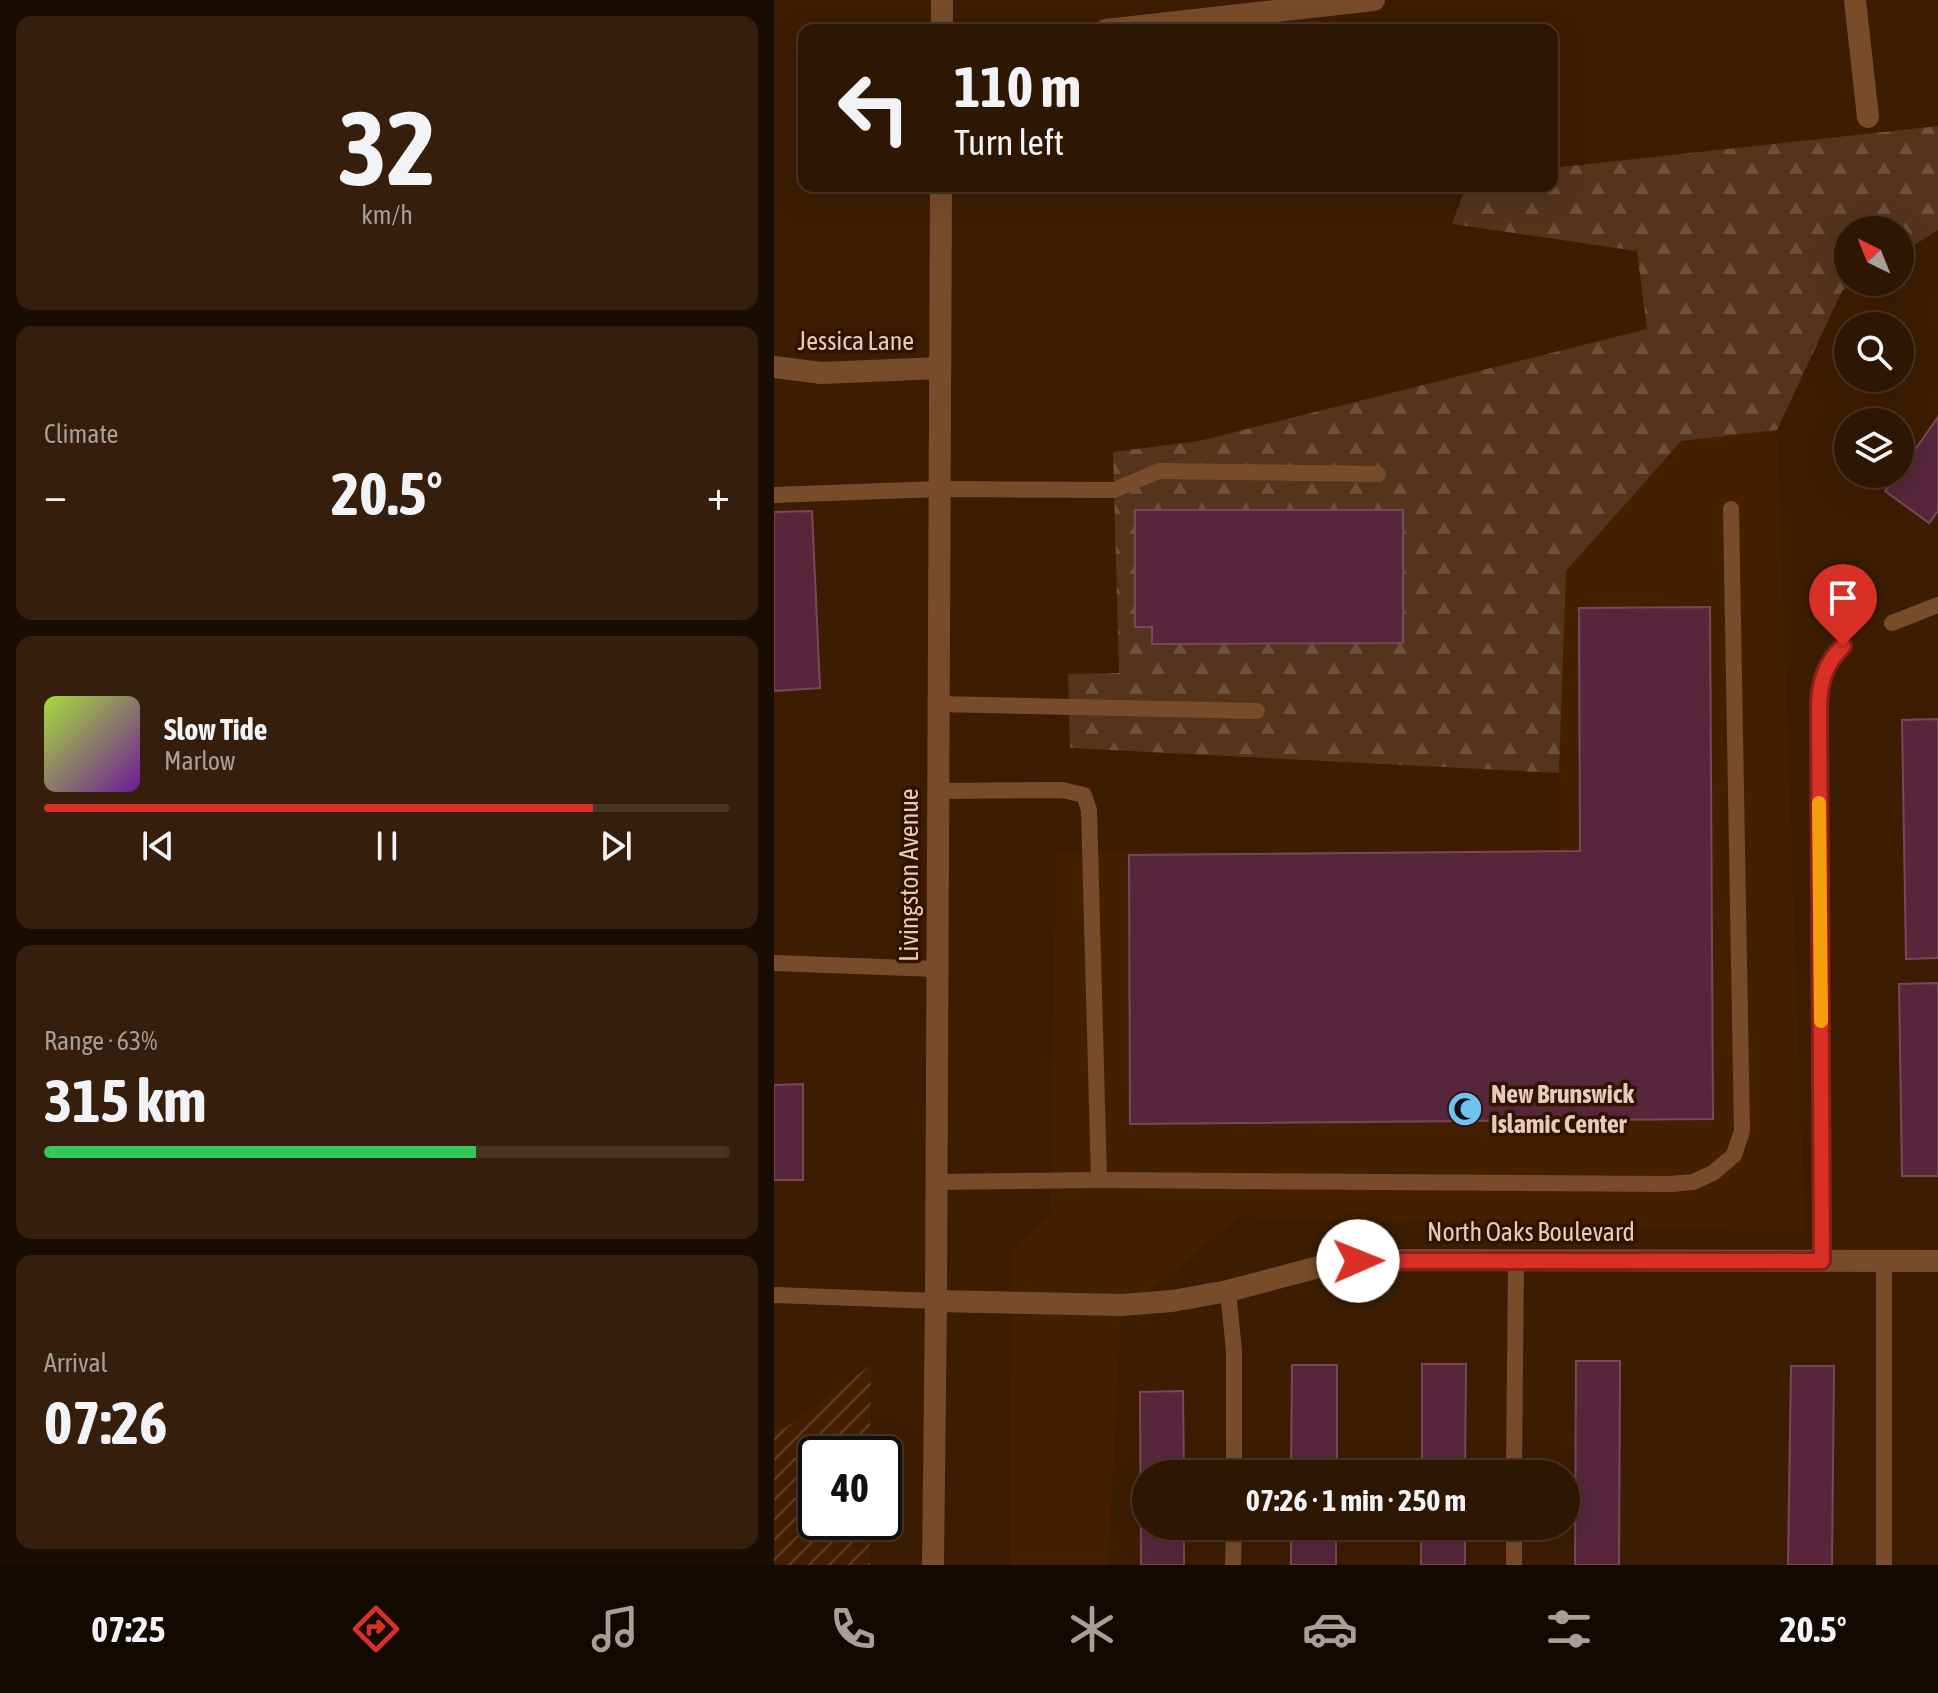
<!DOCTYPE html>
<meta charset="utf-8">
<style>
:root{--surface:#2d1602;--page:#351f0c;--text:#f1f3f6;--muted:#a79f99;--line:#483524;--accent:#d93025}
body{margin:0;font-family:"Asap Condensed",sans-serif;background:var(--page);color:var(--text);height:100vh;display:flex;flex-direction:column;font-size:30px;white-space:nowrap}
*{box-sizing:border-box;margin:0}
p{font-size:26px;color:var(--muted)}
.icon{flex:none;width:44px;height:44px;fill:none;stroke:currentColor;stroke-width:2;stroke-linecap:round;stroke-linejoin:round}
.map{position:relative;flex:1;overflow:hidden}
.side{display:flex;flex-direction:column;gap:16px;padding:16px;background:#190c01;width:774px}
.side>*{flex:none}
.top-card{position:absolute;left:24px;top:24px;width:760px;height:168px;border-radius:16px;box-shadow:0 8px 32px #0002,0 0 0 2px var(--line);background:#2d1602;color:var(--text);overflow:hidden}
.needle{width:52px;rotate:317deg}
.controls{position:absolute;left:1060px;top:216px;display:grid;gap:16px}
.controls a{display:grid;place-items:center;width:80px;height:80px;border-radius:50%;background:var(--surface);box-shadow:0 8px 32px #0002,0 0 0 2px var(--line);font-size:40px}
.speed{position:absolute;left:24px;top:1436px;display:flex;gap:16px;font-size:40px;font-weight:700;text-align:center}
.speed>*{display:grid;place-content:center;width:104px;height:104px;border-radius:50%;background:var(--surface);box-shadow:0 8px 32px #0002,0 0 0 2px var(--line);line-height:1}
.speed .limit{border:4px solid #111;border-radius:12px;background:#fff;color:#111}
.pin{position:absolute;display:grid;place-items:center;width:68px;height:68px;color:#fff;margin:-82px -34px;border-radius:50% 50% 50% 0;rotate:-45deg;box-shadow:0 0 8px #0007}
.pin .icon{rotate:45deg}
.me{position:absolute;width:88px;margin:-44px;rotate:89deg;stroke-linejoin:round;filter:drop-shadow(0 0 6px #0008)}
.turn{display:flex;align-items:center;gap:28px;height:168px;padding:0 24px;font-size:36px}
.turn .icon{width:104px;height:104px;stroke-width:2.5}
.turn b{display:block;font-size:56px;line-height:68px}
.big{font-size:60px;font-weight:700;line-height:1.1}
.side .tile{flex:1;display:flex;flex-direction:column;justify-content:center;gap:12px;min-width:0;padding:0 28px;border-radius:16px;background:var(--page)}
.side .dial{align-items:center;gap:0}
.dial b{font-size:104px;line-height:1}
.song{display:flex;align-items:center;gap:24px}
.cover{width:96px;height:96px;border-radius:12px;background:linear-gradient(135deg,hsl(80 70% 55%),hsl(280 70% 35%))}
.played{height:8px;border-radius:4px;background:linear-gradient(90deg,var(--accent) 80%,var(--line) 80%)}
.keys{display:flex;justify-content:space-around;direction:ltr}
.heat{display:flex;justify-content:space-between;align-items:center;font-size:44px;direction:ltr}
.charge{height:12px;border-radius:6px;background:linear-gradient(90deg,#34c759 63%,var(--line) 0)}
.trip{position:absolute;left:358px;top:1460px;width:448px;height:80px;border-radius:40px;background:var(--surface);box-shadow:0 8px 32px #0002,0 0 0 2px var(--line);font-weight:700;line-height:80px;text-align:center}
.dock{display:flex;height:128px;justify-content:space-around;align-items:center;background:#120901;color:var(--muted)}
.dock .icon{width:56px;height:56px}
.dock .active{color:var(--accent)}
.dock b{font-size:36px;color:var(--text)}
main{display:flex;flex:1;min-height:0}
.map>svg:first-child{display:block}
</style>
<main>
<section class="side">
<div class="tile dial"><b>32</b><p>km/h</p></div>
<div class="tile"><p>Climate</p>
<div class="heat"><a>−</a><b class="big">20.5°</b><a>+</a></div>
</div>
<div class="tile">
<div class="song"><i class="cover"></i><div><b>Slow Tide</b><p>Marlow</p></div></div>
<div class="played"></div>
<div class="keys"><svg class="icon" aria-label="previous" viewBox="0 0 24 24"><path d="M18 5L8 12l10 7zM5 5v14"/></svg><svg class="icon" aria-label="pause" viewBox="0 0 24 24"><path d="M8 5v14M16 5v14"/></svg><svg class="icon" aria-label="next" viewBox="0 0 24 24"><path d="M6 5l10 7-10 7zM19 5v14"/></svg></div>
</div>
<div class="tile"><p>Range · 63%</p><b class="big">315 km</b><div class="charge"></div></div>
<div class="tile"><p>Arrival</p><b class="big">07:26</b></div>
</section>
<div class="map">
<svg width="1164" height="1565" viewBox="0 0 1164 1565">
<defs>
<pattern id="industrial-furrows" width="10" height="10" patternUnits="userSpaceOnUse" patternTransform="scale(2)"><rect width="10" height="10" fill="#452000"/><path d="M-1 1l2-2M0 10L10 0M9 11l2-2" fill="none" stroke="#603f23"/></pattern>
<pattern id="forest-firs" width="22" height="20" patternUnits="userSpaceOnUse" patternTransform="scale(2)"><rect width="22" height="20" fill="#54341d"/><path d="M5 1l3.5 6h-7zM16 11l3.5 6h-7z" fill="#6d503c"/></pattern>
</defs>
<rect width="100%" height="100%" fill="#3c1d02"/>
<polygon fill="#452000" points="1003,430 1031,1233 465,1217 347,1315 334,1565 236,1565 237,1250 276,1212 282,854 372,850 785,861 785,773 792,571 907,440"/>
<polygon fill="url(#industrial-furrows)" points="97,1365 96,1454 42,1454 42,1522 96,1522 96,1565 0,1565 0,1428 11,1428"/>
<polygon fill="url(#forest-firs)" points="1164,126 1164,230 1126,254 1126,230 1074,230 1074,282 1082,282 1068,291 1003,430 907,441 792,571 785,773 296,748 294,674 345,673 339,452 425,441 873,329 863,251 678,224 692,186 778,186 778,168"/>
<g fill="#57263a" stroke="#7c465a" stroke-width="2">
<polygon points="1164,417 1164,511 1155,523 1111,491 1124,474 1126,474 1126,471"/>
<polygon points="361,510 629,510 629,643 378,644 378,627 361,627"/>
<polygon points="38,511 46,688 0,691 0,512"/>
<polygon points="936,607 939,1119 356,1124 355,855 806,851 805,608"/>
<polygon points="1164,719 1164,958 1132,959 1128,720"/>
<polygon points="1164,983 1164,1176 1128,1176 1125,984"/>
<polygon points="29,1084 29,1180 0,1180 0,1085"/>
<polygon points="802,1361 846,1361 845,1565 801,1565"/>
<polygon points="648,1364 692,1364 691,1474 648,1474"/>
<polygon points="518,1365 563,1365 563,1474 517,1474"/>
<polygon points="1017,1366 1060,1366 1058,1565 1014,1565"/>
<polygon points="409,1391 410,1474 372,1474 372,1526 410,1526 410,1565 367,1565 366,1392"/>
<rect x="517" y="1526" width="45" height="39"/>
<rect x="647" y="1526" width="44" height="39"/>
</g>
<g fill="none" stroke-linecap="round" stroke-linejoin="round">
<g stroke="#784c2a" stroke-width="16">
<polyline points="0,495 165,489 340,490 385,471 604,474"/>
<polyline points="1118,623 1164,605"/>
<polyline points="164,704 483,711"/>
<polyline points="164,791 288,790 310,795 315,810 325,1180"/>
<polyline points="0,963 163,969"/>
<polyline points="162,1182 325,1180 897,1184 919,1182 939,1173 960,1155 968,1131 957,509"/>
<path d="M 1048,1261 L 1045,705 C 1046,681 1051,664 1069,646"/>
<polyline points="454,1291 460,1351 460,1474"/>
<polyline points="0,1295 162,1301"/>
<polyline points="740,1474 742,1260"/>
<polyline points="459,1565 460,1526"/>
<polyline points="740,1565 740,1526"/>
<polyline points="1110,1565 1110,1261"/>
</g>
<g stroke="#784c2a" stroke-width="22">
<polyline points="1081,0 1094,117"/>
<polyline points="332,30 600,0"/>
<polyline points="0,367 47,373 166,368"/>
</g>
<polyline stroke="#784c2a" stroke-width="22" points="162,1301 348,1305 398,1301 454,1291 556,1264 609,1260 1164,1261"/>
<g stroke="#784c2a" stroke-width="22">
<polyline points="168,0 168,30"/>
<polyline points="159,1565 162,1301 167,186"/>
</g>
</g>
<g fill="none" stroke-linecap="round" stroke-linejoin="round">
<g stroke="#8d1f18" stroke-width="20">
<path id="route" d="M 584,1261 L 1048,1261 L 1045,705 C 1046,681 1051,664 1069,646"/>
</g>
<use href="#route" stroke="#d93025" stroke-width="14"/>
<polyline stroke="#f59e0b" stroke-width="14" points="1045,803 1047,1021"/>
</g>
<defs>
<g id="mosque-disc" transform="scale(1.8)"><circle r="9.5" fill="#6fc2f4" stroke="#311300"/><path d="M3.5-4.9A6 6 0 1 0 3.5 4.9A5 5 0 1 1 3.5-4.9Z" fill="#111"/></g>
</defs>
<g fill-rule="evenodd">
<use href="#mosque-disc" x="691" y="1109"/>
</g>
<g text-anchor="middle" stroke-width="7" stroke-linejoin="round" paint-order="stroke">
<g font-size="26" fill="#e6cbb9" stroke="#311300">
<text x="82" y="350">Jessica Lane</text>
<text transform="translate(135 875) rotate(-90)" y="9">Livingston Avenue</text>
<text x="757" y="1241">North Oaks Boulevard</text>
</g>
<g font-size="26" font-weight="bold" fill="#e6cbb9" stroke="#311300" text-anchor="start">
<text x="717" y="1103">New Brunswick<tspan x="717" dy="30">Islamic Center</tspan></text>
</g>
</g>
</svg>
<div class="controls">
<a><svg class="needle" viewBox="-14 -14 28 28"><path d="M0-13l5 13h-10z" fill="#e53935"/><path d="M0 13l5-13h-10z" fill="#a79f99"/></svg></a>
<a><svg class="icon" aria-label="search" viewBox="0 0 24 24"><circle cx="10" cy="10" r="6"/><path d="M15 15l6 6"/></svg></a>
<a><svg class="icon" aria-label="layers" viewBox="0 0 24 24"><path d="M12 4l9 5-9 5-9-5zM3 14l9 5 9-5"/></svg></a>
</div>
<div class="speed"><div class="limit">40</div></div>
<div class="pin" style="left:1069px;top:646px;background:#d93025"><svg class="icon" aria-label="arrive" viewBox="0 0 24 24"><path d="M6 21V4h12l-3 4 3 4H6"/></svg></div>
<svg class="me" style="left:584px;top:1261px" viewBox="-20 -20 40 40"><circle r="19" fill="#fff"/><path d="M0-13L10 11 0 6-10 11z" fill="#d93025"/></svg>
<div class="trip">07:26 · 1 min · 250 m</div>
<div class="top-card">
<div class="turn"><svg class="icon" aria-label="left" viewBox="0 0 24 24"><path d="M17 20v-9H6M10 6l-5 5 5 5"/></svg><div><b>110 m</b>Turn left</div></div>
</div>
</div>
</main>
<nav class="dock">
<b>07:25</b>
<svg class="icon active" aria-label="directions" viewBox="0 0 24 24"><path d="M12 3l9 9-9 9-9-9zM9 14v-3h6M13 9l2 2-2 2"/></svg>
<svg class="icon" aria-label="music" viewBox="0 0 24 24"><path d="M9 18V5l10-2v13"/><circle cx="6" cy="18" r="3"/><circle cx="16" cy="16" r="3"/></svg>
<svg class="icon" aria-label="phone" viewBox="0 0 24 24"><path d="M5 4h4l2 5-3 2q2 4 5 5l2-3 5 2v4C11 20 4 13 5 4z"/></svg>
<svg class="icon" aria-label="climate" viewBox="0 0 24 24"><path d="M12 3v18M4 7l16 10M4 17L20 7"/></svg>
<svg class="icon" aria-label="car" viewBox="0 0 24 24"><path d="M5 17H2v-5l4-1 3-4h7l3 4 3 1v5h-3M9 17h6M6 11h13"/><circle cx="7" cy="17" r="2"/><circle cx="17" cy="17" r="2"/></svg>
<svg class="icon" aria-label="filters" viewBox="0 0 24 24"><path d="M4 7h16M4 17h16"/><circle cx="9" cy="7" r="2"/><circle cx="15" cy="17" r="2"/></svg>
<b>20.5°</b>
</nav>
